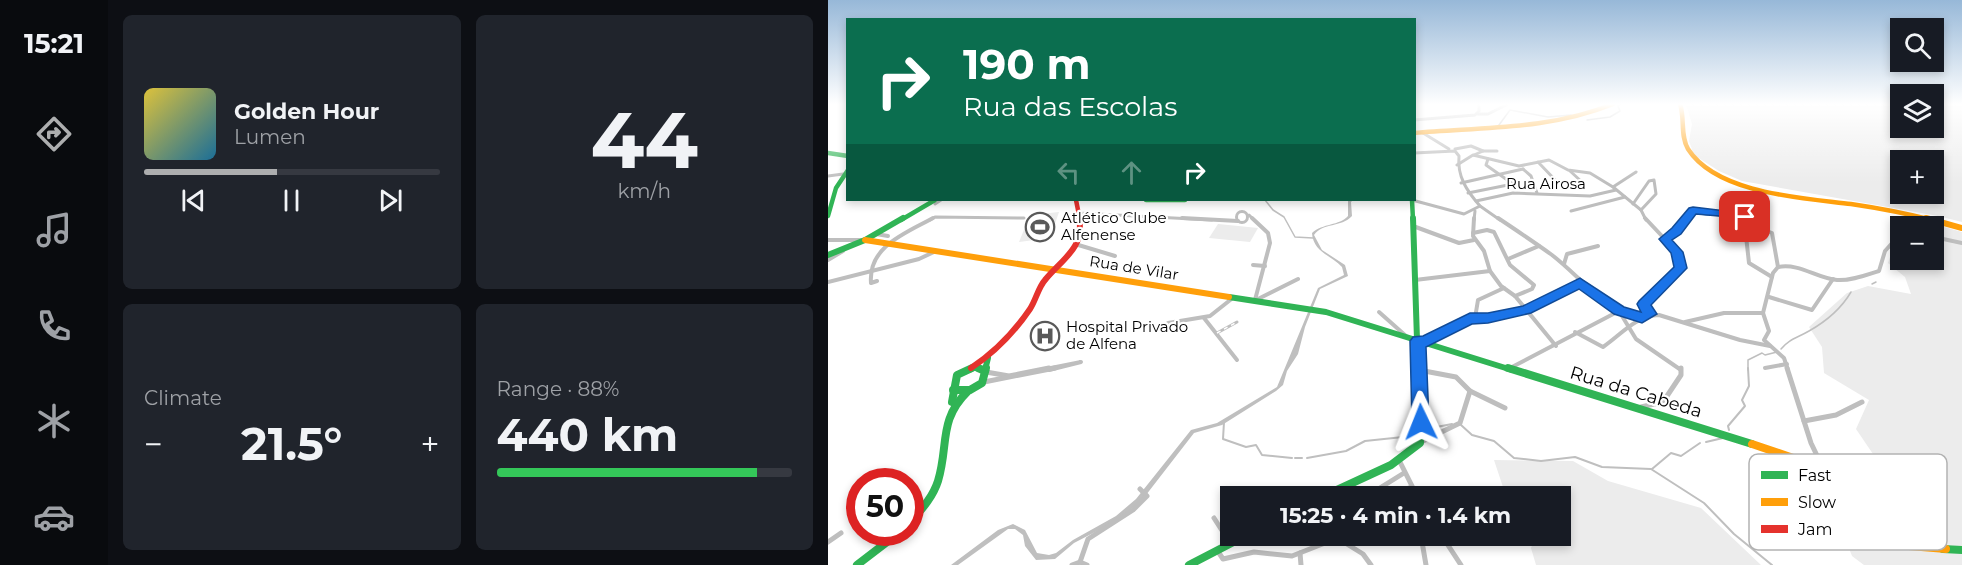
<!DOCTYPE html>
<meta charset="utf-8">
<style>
:root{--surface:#171b24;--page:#20242c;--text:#f1f3f6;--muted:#9ea1a6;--line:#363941;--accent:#adaeaf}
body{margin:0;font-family:Montserrat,sans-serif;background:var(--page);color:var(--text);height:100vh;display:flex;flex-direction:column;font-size:22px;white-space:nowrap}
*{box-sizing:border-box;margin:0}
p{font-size:20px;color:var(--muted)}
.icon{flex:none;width:33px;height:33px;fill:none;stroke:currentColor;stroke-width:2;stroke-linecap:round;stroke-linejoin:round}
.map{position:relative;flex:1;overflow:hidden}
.panel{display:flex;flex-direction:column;gap:15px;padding:15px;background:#0d0f14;width:720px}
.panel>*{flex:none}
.guide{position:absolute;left:18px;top:18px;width:570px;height:183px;border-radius:0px;box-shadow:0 3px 9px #0003;background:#0b6e4f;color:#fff;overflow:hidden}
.fabs{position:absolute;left:1062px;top:18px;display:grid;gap:12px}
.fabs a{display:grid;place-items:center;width:54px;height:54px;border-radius:0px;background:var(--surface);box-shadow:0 3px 9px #0003;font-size:30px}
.speed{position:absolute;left:18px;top:468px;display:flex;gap:12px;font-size:30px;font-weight:700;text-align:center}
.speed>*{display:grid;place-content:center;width:78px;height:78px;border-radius:50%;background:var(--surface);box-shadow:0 3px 9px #0003;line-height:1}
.speed .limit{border:9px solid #d22;background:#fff;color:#111}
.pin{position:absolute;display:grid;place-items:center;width:51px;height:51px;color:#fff;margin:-26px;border-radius:12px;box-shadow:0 3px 9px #0006}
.me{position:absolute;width:66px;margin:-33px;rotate:358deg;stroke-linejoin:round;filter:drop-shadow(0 0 4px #0008)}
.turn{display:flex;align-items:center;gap:21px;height:126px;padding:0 18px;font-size:27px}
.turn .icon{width:78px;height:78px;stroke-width:2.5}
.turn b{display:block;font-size:42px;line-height:51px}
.lanes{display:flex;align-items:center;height:57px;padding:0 18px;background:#0003;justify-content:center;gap:30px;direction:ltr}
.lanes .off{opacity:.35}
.big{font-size:45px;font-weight:700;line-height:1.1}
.panel .widget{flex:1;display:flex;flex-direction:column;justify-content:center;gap:9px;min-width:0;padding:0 21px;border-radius:9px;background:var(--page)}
.panel .dial{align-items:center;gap:0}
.dial b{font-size:78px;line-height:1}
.song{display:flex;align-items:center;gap:18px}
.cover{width:72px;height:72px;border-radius:9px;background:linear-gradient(135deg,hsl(50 70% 55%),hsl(200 70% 35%))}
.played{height:6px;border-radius:3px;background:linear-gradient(90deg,var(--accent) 45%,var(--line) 45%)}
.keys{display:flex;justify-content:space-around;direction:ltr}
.heat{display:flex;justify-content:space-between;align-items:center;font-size:33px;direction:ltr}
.charge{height:9px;border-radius:4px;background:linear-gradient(90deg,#34c759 88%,var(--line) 0)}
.panel .tiles{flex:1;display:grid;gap:15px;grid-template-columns:repeat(2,1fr)}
.trip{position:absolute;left:392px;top:486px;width:351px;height:60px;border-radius:0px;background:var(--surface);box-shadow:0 3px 9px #0003;font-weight:700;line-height:60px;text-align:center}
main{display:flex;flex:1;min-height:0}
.tab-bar{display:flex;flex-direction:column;width:108px;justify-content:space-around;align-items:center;background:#090b0e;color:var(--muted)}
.tab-bar .icon{width:42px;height:42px}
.tab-bar .on{color:var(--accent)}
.tab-bar b{font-size:27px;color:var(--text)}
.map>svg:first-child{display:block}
</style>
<main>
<nav class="tab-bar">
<b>15:21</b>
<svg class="icon on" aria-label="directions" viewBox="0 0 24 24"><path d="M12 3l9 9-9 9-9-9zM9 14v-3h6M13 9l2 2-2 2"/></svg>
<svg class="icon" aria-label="music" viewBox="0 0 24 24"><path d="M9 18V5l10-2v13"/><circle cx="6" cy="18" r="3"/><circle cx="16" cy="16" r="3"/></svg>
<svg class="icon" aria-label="phone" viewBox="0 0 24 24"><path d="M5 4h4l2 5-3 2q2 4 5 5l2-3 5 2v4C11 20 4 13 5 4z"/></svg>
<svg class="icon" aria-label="climate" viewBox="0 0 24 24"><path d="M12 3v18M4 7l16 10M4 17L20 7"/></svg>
<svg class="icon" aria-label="car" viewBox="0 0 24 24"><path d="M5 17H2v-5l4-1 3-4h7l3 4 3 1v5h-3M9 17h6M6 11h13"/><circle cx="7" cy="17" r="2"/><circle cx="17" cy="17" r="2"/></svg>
</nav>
<section class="panel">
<div class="tiles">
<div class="widget">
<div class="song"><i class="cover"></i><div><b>Golden Hour</b><p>Lumen</p></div></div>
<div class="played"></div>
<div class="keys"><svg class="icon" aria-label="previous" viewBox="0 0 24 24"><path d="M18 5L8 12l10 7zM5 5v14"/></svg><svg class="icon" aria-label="pause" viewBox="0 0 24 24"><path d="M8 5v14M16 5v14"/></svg><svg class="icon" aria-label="next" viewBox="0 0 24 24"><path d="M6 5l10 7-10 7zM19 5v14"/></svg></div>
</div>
<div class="widget dial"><b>44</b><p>km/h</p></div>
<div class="widget"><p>Climate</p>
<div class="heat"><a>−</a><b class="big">21.5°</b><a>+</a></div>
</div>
<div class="widget"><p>Range · 88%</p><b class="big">440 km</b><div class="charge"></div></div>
</div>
</section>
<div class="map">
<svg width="1134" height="565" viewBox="0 0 1134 565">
<rect width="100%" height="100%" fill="#fff"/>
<g fill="#ececec" fill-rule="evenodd">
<path d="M 858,104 L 1072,104 L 1072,128 L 1106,128 L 1106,104 L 1134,104 L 1134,222 L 1110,216 L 914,181 L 891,171 L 866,155 L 861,141 L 864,124 ZM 1072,160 L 1106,160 L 1106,194 L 1072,194 Z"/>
<polygon points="231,212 222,238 191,242 202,215"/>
<polygon points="1099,222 1134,232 1134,565 1036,565 1024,556 1010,520 1033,513 1072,515 1090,499 1062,479 1028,429 1041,400 996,373 994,347 981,327 1019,293 1040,286 1083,294 1077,277 1060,263 1066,245 1072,240 1072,260 1106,260 1106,226 1092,226"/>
<polygon points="390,224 430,228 422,242 381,238"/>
<polygon points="666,460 745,461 780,481 873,508 933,565 708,565 703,548 708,536 732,536 732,496 678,496"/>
</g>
<path fill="#bfbfbf" d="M 520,200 L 525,200 L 523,202 L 524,216 C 513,228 495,222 486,235 L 494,250 L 517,265 L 520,276 L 492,289 L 477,327 L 470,354 L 459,371 L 455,385 L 448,391 L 394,425 L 366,433 L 318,495 L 294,518 L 246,543 L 227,559 L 208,560 L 197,546 L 195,535 L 187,529 L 180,529 L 130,565 L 123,565 L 170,530 L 185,524 L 197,530 L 209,553 L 221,555 L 228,553 L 245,540 L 288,516 L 308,499 L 363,430 L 389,423 L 449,387 L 490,288 L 516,275 L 514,267 C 503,255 485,252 484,233 C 495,223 511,226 520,216 Z"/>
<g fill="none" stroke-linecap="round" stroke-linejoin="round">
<g stroke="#bfbfbf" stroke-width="1.5">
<polyline points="759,120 782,117 792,111 790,106 793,104"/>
<polyline points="671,125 682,110 720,117 743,115"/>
<polyline points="437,200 445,210 456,217 467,237 485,238"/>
<polyline points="1067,263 1072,253"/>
<polyline points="1044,284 1048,282"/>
<path d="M 953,349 C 961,339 969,338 981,331 C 997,322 1013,309 1023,292"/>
<polyline points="920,370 920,360 934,353 937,355 949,352"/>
</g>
<g stroke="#bfbfbf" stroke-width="2">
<polyline points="396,422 395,439 418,447 428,445 434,455 464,458"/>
<polyline points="633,425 644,435 666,441 686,458 713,461 747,457 774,467 823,469 876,503 906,534 944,565"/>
<polyline points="593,430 624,424"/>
<polyline points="901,430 900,426 917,406 914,400 921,386 920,368"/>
<polyline points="878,442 895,438"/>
<polyline points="467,458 474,458"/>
<polyline points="479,458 518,451 537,441 575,437 589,431"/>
<polyline points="824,469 843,453 853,456 872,443"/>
</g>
<g stroke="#bebebe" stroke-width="3">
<polyline points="650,114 660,114 680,104"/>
<polyline points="586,120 647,115 651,111 651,104"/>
<polyline points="595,133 621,149"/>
<polyline points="627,149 643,146 655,151"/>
<polyline points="646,155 655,151 669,151"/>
<polyline points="710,162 732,185"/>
<polyline points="629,165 645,155 691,166 721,160 740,170 762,173 785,187 813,210"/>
<polyline points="695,169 703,176 709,193"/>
<polyline points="742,171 754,182"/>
<polyline points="0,176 15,174"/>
<polyline points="633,183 695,169"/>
<polyline points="785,187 808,172"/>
<polyline points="640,193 685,184 658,165 660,159"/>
<path d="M 584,200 L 636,214 L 652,206 C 639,191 629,177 631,156 L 627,151 L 586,153"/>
<polyline points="648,201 685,193 762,196 788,190"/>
<polyline points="107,204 113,200"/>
<polyline points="805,204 821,181 826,180 828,194 813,210"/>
<polyline points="652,206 672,220"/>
<polyline points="813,210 818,220"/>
<polyline points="743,211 797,197"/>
<circle cx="414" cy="217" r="5.5"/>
<polyline points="250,213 384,220"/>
<polyline points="421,215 426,220"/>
<polyline points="102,220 107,217 196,218"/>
<polyline points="646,220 647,211"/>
<polyline points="858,220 865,210 899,215 910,213 918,220"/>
</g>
<g stroke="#bebebe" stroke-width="4">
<polyline points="354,218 410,221"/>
<polyline points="424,218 440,233 442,243 427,300"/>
<polyline points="646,218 645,236 656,251 662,271 673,286 687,296 728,346"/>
<path d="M 670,218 C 688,230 706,242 724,255 C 757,281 770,305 814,318"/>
<polyline points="817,218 849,252 853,265 849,274 816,304 822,314"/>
<polyline points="916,218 921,263 944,277"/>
<polyline points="918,223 944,233 950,267"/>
<polyline points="585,226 631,243 646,240"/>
<polyline points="645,233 659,230 666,232 682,265 706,285 704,289 687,296"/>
<polyline points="48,234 60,236"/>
<polyline points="1106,237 1134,243"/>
<polyline points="837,239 849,231 859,218"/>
<polyline points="0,240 33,240"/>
<polyline points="247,244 287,256"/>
<polyline points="680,259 711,246"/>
<polyline points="0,260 15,251"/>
<polyline points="736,264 739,254 770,246"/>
<polyline points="425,265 437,266"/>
<polyline points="950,267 945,273 935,313 941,331 936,340 956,358 960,370"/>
<path d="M 950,267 C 972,263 988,278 1009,280 C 1023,281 1038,275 1051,271 L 1057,251 L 1066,241 L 1072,241"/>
<polyline points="587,280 662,271"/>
<path d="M 49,281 L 43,283 C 40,246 78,233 105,218"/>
<polyline points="0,282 91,259 108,251"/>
<polyline points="941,297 984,310 1005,279"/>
<polyline points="428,300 470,279"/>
<polyline points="791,311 808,339 853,370"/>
<polyline points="551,312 578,336"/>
<polyline points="376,318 409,360"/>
<polyline points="647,318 650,300 676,288"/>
<polyline points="857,322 896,313 935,313"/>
<polyline points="340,323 382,316 406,297"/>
<path d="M 747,332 L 775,347 C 794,334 807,316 831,315 L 912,340 L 942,346"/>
<polyline points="597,341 642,319 698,310 752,283"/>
<polyline points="684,367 791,311"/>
<polyline points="937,368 959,364"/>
<polyline points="213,370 253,362 221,370"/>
</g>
<g stroke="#bebebe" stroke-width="5">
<polyline points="959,368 983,443 1003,485"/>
<polyline points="591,370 628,377 642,391 677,408"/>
<polyline points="158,372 181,376 221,368"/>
<polyline points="156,382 227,368"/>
<polyline points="813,407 835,402 853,375 853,368"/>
<polyline points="976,421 1008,415 1034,402"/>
<polyline points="593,442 632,423 642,391"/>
<polyline points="571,460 589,496"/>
<polyline points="581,488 583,496"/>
<polyline points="539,496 576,473"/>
<polyline points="386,518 402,543"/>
<polyline points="506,536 535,554 543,565"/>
<polyline points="593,536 598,565"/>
<polyline points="614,536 633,565"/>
<polyline points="0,542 13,533"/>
<polyline points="389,550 395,559 426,552 464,556 497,543 506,536"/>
<polyline points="472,553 473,565"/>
<polyline points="252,562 260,539 305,510 319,496 312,489"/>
<polyline points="252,562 259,565"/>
<polyline points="244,565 252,562"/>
</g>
<g stroke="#30b455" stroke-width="4.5">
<polyline points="0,153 20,156"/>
<polyline points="318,200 357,200"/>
<polyline points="584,200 585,220"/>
<polyline points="0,216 8,188 20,170"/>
<polyline points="73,220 107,200"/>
</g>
<g stroke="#30b455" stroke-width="6">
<polyline points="585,218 590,370"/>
<polyline points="0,255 37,240 75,218"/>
<polyline points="401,297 498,312 684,370"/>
<polyline points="141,370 147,367 154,370"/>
<polyline points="157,370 160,358"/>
</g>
<g stroke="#30b455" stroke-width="8">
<polyline points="150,368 157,371"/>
<polyline points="680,368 924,444"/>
<polyline points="125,390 142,390 154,383 158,368"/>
<polyline points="124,402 129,375 144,368"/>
<polyline points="496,496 563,465 592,443 590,368"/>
<path d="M 82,523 C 93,510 105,497 110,481 C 121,445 110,420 140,391"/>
<polyline points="1115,549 1134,550"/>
<polyline points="29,565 72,532"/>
<polyline points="361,565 417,536"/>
</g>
<g stroke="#ff9f0a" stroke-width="4.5">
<path d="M 852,104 C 857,118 852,136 860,149 C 889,194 975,198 1023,204 C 1050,208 1077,213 1104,220"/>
<path d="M 586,133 C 654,127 721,130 785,104"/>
</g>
<g stroke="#ff9f0a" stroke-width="6">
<polyline points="1098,218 1134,228"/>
<polyline points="37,240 401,297"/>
</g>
<polyline stroke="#ff9f0a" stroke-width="8" points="924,444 974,461 1029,515 1053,534 1081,546 1118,549"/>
<polyline stroke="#e5322d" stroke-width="4.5" points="248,200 252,220"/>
<path stroke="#e5322d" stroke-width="6" d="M 143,368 C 166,353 187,331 202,309 C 208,300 210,288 217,280 C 234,259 257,248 251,218"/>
<g stroke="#bebebe" stroke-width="3">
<polyline id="rail" points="389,333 409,322"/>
</g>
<use href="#rail" stroke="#fff" stroke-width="1.5" stroke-dasharray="4" stroke-linecap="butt"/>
</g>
<linearGradient id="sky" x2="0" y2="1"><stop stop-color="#97b8d8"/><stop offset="0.57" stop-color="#fff"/><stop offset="1" stop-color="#fff" stop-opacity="0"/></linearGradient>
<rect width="1134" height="183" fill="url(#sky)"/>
<path fill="#1a73e8" stroke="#114b97" stroke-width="1.5" d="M 865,207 L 898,211 L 906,209 L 923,217 L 917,221 C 902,216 885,216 868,214 L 853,234 L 844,240 L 855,252 L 859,268 L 823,305 L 829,314 L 814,323 L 786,314 L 751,289 L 703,313 L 660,323 L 644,324 L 598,347 L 601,422 L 599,427 L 587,427 L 584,422 L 582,341 L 585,337 L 595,336 L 642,313 L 660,313 L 695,306 L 752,278 L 796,307 L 813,312 L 809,304 L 811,301 L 846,267 L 843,253 L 831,239 L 844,228 L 861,208 Z"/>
<defs>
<g id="stadium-ring" transform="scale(1.5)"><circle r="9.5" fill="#fff" stroke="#595959" stroke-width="1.5"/><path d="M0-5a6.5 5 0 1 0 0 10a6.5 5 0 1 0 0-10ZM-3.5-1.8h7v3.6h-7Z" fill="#595959"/></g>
<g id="hospital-ring" transform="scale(1.5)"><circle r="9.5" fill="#fff" stroke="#595959" stroke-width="1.5"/><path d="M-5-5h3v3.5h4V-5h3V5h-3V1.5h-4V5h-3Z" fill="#595959"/></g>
</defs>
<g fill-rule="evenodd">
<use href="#stadium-ring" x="212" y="227"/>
<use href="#hospital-ring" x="217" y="336"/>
</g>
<g text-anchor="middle" stroke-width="4.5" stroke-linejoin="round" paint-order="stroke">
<g font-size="15" fill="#000" stroke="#fff">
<text x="718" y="189">Rua Airosa</text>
<text transform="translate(306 268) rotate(9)" y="5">Rua de Vilar</text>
</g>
<g font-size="15" fill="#000" stroke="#fff" text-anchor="start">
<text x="233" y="223">Atlético Clube<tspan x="233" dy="17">Alfenense</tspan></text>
<text x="238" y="332">Hospital Privado<tspan x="238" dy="17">de Alfena</tspan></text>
</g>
<g font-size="18" fill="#000" stroke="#fff">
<text transform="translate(808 392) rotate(17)" y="6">Rua da Cabeda</text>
</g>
</g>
<rect x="921" y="454" width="198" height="96" rx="9" fill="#fff" stroke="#b2b2b2" stroke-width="1.5"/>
<rect x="933" y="471" width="27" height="8" fill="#30b455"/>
<rect x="933" y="498" width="27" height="8" fill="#ff9f0a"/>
<rect x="933" y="525" width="27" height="8" fill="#e5322d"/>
<g font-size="16" fill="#000">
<text x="970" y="481">Fast</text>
<text x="970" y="508">Slow</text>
<text x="970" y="535">Jam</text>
</g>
</svg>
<div class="fabs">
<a><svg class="icon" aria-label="search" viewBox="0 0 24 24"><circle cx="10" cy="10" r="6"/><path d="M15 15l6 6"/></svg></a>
<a><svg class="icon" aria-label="layers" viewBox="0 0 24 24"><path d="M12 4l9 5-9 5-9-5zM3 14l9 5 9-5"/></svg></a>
<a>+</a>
<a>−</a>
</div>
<div class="speed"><div class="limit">50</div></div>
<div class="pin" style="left:917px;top:217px;background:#d93025"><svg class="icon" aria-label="arrive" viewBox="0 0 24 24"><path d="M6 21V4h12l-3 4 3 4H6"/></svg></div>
<svg class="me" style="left:593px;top:422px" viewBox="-20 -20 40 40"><path d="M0-17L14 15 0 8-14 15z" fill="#1a73e8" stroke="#fff" stroke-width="4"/></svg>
<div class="trip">15:25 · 4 min · 1.4 km</div>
<div class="guide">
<div class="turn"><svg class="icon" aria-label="right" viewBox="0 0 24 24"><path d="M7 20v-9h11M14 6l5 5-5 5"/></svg><div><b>190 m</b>Rua das Escolas</div></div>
<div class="lanes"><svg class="icon off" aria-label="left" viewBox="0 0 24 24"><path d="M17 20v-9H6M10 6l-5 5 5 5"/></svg><svg class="icon off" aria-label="ahead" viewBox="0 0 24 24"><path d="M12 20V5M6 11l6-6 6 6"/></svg><svg class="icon" aria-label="right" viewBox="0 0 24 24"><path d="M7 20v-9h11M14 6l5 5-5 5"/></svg></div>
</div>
</div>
</main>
